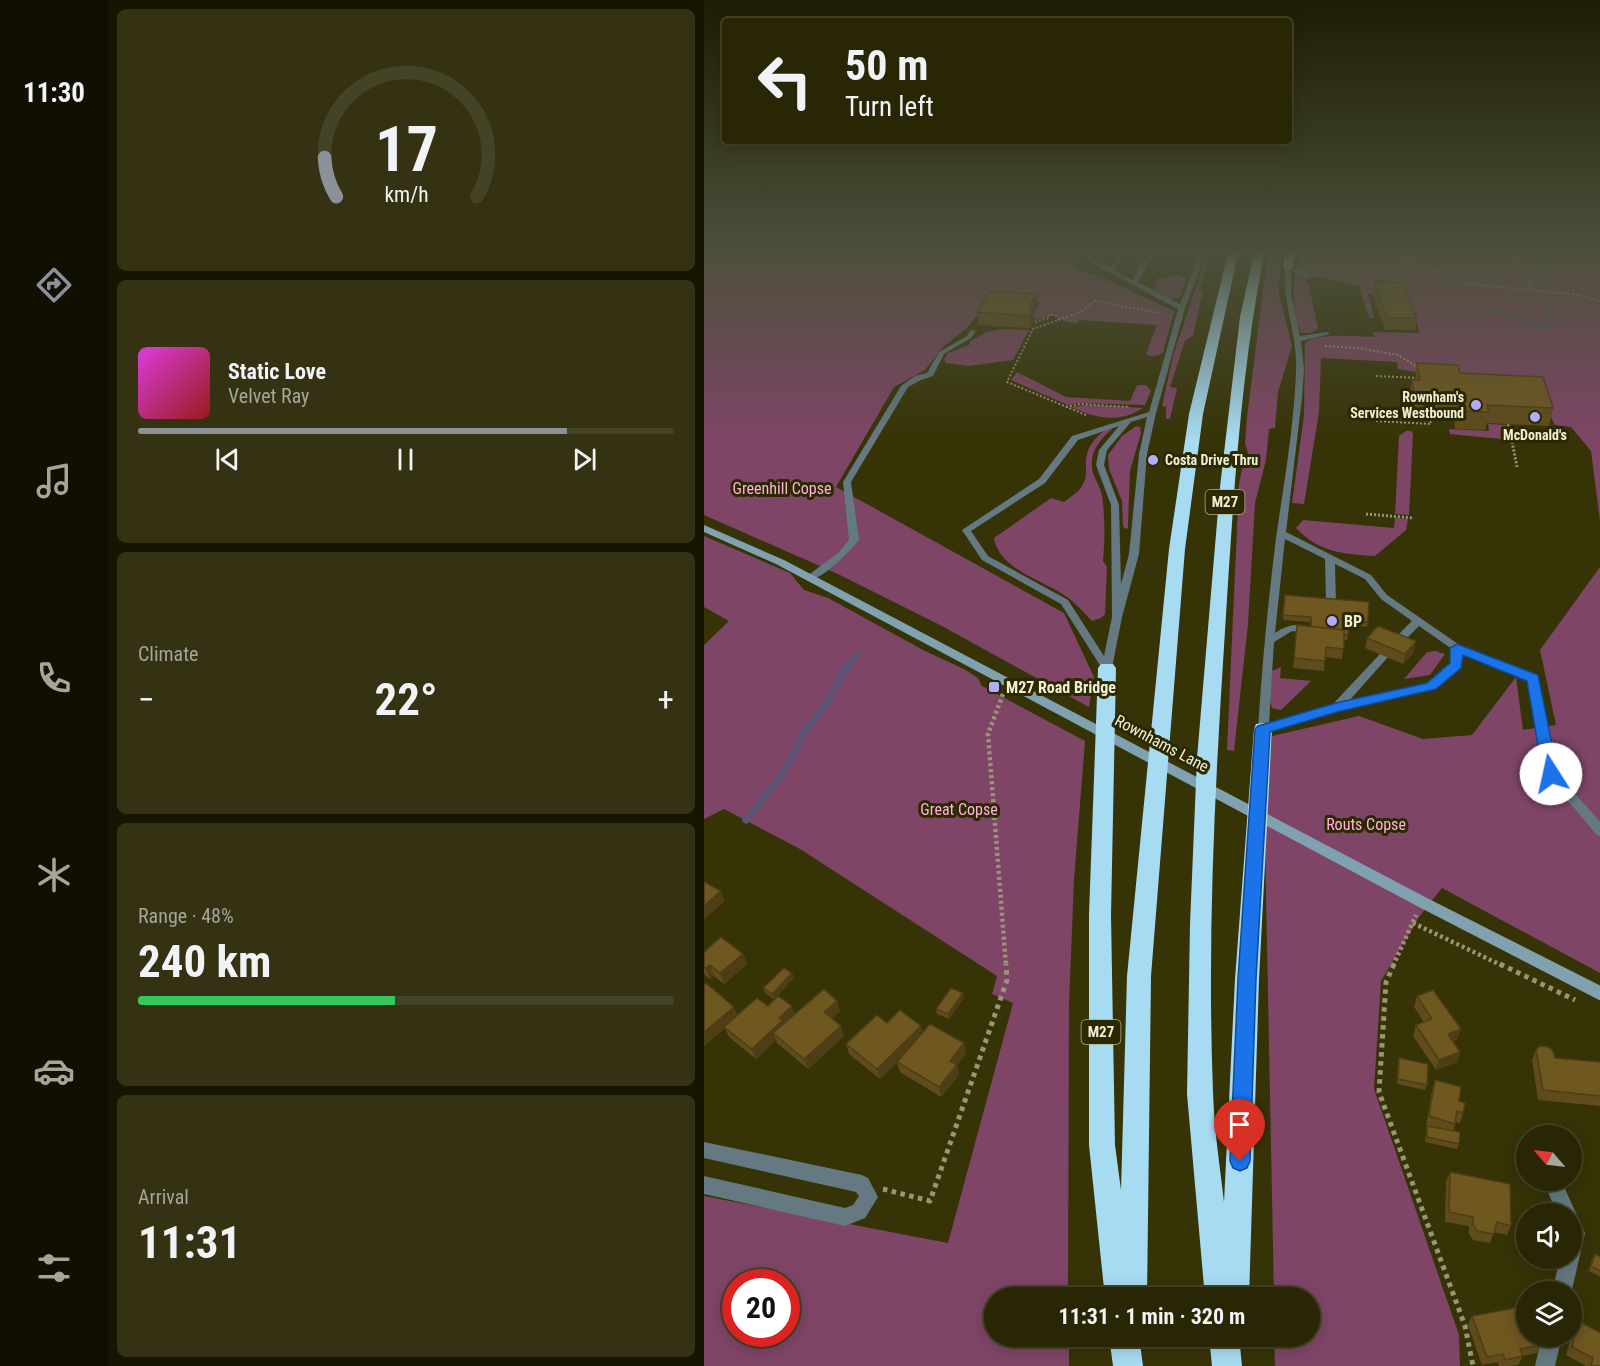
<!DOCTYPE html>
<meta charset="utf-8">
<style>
:root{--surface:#282604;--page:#343213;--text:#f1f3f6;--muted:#a5a59a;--line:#444326;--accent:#8c9099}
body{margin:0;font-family:"Roboto Condensed",sans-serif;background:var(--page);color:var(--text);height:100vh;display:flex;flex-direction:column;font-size:22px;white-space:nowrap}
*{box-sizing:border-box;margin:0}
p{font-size:20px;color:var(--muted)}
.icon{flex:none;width:33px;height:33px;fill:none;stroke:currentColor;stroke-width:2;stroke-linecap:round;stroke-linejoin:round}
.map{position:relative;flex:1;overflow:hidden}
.side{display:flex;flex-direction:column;gap:9px;padding:9px;background:#161502;width:596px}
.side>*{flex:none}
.hud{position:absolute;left:18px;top:18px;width:570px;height:126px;border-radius:6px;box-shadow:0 3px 15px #0003,0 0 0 2px var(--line);background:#282604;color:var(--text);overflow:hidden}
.needle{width:39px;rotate:298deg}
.tools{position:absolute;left:812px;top:1125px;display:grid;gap:12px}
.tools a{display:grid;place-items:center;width:66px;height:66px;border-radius:50%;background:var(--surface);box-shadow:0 3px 15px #0003,0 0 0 2px var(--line);font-size:30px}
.speed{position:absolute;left:18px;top:1269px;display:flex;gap:12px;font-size:30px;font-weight:700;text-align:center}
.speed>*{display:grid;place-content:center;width:78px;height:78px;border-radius:50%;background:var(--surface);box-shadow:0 3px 15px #0003,0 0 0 2px var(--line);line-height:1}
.speed .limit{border:9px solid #d22;background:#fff;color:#111}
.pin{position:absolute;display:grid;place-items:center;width:51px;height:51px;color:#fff;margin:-62px -26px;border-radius:50% 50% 50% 0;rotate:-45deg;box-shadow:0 0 6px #0007}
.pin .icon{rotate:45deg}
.me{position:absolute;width:66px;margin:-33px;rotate:350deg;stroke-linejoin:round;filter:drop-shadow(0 0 4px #0008)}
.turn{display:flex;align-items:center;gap:21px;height:126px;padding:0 24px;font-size:27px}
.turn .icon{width:78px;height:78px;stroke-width:2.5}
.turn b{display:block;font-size:42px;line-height:51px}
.big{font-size:45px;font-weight:700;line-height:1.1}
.side .widget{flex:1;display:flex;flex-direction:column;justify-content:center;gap:9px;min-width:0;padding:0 21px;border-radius:9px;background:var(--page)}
.side .dial{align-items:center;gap:0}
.dial svg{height:156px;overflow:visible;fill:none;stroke:var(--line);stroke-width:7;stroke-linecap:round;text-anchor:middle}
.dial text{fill:var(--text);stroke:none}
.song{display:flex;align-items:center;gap:18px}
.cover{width:72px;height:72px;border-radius:9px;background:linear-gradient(135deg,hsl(300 70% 55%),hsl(0 70% 35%))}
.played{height:6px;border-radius:3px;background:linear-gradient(90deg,var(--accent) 80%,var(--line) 80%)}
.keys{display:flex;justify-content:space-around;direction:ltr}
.heat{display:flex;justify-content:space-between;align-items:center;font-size:33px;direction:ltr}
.charge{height:9px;border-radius:4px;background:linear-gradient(90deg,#34c759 48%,var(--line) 0)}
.trip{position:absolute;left:280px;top:1287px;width:336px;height:60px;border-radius:30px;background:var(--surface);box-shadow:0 3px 15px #0003,0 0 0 2px var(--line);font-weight:700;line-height:60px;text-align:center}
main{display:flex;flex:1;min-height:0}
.dock{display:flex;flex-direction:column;width:108px;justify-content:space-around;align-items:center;background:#100f02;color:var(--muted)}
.dock .icon{width:42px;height:42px}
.dock .active{color:var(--accent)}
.dock b{font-size:27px;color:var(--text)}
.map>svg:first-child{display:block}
</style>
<main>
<nav class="dock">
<b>11:30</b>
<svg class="icon active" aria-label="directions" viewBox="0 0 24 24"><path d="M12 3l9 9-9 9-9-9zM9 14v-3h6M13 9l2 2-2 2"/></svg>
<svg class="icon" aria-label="music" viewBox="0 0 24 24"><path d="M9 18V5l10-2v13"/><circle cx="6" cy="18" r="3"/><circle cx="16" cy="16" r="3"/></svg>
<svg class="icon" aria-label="phone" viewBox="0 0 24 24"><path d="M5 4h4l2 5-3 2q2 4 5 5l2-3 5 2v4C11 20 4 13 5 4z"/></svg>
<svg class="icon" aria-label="climate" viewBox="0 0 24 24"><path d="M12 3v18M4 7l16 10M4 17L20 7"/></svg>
<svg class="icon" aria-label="car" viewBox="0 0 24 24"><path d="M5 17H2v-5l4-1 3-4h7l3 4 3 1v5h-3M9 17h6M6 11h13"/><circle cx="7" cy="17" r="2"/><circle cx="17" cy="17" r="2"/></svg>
<svg class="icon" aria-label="filters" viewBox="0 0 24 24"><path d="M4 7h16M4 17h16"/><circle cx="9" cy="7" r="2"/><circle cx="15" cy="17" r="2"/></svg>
</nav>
<section class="side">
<div class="widget dial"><svg viewBox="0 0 100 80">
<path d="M14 69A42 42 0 1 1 86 69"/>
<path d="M14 69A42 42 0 0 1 8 49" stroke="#8c9099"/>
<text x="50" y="56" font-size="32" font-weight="700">17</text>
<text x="50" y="72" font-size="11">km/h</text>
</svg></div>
<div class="widget">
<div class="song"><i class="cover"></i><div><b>Static Love</b><p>Velvet Ray</p></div></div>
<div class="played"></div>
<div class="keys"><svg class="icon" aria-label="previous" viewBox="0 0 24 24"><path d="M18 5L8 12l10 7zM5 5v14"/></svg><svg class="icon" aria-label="pause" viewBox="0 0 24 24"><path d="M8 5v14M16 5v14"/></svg><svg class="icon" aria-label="next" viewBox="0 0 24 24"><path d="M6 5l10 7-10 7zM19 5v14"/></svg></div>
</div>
<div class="widget"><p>Climate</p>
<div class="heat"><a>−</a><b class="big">22°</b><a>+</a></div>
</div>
<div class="widget"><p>Range · 48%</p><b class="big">240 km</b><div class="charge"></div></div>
<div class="widget"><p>Arrival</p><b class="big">11:31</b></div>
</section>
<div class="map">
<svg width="897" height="1366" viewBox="0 0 897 1366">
<rect width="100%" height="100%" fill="#363306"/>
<g fill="#7e4566" fill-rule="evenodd">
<path d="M 0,249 L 382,249 L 371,268 L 399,278 L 468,310 L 470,312 L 459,352 C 455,357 447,357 442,354 L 453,325 L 375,320 L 374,323 C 364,322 356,322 351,315 L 331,320 L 332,317 L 328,317 L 336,302 L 295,299 L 284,302 L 264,327 L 239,347 L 221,370 L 190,387 L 132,487 L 360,613 L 390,677 L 385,707 L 238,626 L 134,574 L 0,515 Z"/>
<polygon points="505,249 512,249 508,250 495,290 499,291 489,336 481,341 466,387 473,388 466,419 462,419 462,407 458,406 469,356"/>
<polygon points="566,249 579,249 574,290 588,346 574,392 571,428 565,429 562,460 551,503 544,624 530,751 523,750 535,484 539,464 547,463 541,443 543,417 559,290"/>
<path d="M 600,249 L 896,249 L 896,521 L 887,451 L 867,427 L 851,425 L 835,393 L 694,369 L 693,362 L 617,358 L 615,412 L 600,504 L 588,503 L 600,415 L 601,343 C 614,332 653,337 670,337 L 669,332 L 716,333 L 703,294 L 664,294 L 670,318 L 665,318 L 655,286 L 608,276 L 601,279 L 605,286 L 614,329 L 607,333 L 597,333 C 586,304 587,276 600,249 Z"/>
<polygon points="474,275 482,279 476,298 466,299 450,289 454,278"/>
<polygon points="298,329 325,330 309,360 265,366 242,363 240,359 244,353 265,345 266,341 283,332"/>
<polygon points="313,372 362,397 426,401 433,385 442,385 447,391 441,405 375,403 364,405 307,380"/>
<path d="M 383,405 L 439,408 C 414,424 392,418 367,407 Z"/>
<polygon points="784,424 804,425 808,440 746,434 745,429 785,431"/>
<polygon points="432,426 436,427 437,433 426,471 424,525 424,528 421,529 419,526 418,501 405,469 404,455 418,436"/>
<path d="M 405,427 L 408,429 C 395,440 384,454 389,473 C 392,481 396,487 398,495 C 401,518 401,538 399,561 L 403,567 L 401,614 L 397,618 L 388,621 C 379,612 371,602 360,595 C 336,579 295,569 290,538 L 347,498 L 360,502 C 366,497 374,493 378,486 C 382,480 382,474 382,467 C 381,448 390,438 405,427 Z"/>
<polygon points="702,431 707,431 709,434 705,515 691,514 695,436"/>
<path d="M 691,518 L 704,519 L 702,530 L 671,556 C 639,554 616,553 592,528 L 599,520 L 690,528 Z"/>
<path d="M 0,536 L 86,573 L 100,590 L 124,598 L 221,651 L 260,669 L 274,678 L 278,686 L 381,741 L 370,880 L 365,1003 L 364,1297 L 291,1298 L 291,1336 L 365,1337 L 365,1366 L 0,1366 L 0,1196 L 244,1243 L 309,1003 L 288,994 L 293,976 L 96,849 L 20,809 L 0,819 L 0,645 L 25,621 L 0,607 ZM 32,1282 L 82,1282 L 82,1334 L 32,1334 Z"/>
<polygon points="896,567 896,973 738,888 715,917 677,981 670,1089 755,1335 756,1366 571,1366 570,1337 606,1336 606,1298 570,1297 561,843 568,736 655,716 719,739 768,735 812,677 819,730 852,725 836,650"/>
<polygon points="731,651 741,654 726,675 700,679 723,652"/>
<polygon points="577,667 576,678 607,681 577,710 568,708 566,701 568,671"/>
</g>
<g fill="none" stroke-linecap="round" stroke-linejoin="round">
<g stroke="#5d5575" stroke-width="4">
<polyline points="831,249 840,286"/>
<polyline points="0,266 14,249"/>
<path d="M 781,309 C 807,308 822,333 849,325 L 841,291"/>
</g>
<polyline stroke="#5d5575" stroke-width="5" points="149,660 155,653"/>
<polyline stroke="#5d5575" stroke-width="7" points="42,820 75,778 87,760 100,731 123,703 139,672 150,659"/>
<g stroke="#989675" stroke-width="2" stroke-dasharray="2 2" stroke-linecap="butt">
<polyline points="664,249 666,253 729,269 765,284 875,295 897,301"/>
<polyline points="806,249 829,290"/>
<polyline points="331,322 345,318 345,315 351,315 355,320"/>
<polyline points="621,346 654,348 694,355 717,369"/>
<polyline points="672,376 716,378"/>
<polyline points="362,407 376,404 426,407"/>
<polyline points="382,415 303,382 329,329 377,312 391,301 454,313"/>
<polyline points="672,421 727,424 726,420"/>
<polyline points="804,424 805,427"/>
</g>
<g stroke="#989675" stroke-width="3" stroke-dasharray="2 2" stroke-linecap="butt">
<polyline points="805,426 813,467"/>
<polyline points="662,514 710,518"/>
</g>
<g stroke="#989675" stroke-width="4.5" stroke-dasharray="3 3" stroke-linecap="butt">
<polyline points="299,694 284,734 302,966"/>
<polyline points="709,923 799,966"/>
<polyline points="689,966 712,915"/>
</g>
<g stroke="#989675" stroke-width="5" stroke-dasharray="4.5 4.5" stroke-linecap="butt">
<polyline points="690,964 682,982 675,1092 761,1326 769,1366"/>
<polyline points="796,964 871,1000"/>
<polyline points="179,1189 226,1201 303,980 302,964"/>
</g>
<g fill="#647981" fill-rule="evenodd">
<path d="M 384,249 L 390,249 L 388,254 L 389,259 L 406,268 L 416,249 L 422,249 L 411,271 L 429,280 C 434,268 440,252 454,251 L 454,253 L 444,262 L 434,282 L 476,304 L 498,249 L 504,249 L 481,308 L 452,413 L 443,454 L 435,554 L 418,617 L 408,668 L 403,671 L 399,670 L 357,604 L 278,560 L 258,530 L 335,479 L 368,436 L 445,412 L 474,309 L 384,261 L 382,254 ZM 443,417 L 435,454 L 425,554 L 417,584 L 415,505 L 400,465 L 403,450 L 427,422 ZM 415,426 L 395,450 L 392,465 L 407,505 L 408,617 L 400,656 L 364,600 L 284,556 L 267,531 L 341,483 L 374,440 Z"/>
<path d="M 584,265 L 609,277 L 604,278 L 587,271 L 587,293 L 596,336 L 623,332 L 626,334 L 597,341 L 600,370 L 598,398 L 582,532 L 667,575 L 683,595 L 757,646 L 834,676 L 853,773 L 897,823 L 897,836 L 893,835 L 841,774 L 825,680 L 758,654 L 757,667 L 732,688 L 633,711 L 559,733 L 554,729 C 558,665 564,602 572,538 C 580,483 590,427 592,371 C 594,335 578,303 581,267 ZM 581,539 L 621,559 L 622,604 L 624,606 L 630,606 L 632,604 L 631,564 L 661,579 L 677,599 L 708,621 L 687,642 L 686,644 L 687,646 L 695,646 L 715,626 L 748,649 L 748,664 L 725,683 L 644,702 L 685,656 L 680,653 L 676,654 L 628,705 L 565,724 L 570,642 L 588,631 L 606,633 L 611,630 C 598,621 583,625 571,633 Z"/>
<path d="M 267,330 L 272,331 L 267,338 L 240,354 L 229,376 L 217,380 L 204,387 L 147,482 L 155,540 C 146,551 117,582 103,580 L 101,578 L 103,576 L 134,553 L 145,540 L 139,482 L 197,386 L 211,376 L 223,373 L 235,352 L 263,336 Z"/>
</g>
<g fill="#647981" fill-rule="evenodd">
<polygon points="0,1142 158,1175 164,1178 174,1197 161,1218 141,1226 0,1194 0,1176 141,1208 149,1205 155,1196 152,1192 0,1158"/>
<polygon points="839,1180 857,1180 881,1233 867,1294 867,1292 848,1292 856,1258 867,1258 867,1214 853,1214"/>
<polygon points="838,1336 858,1336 851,1366 831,1366"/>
</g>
<polygon fill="#80a1af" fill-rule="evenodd" points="0,525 80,560 723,898 897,986 897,1001 713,906 72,564 0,532"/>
<g fill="#a7dbf1" fill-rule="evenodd">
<polygon points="525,249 535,249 499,414 481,549 447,976 443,1298 401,1298 385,1145 385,915 394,668 397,664 409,664 412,668 407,915 411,1145 417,1190 423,976 465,549 485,414"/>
<path d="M 551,249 L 561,249 C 536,375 529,503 521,631 C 511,784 503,939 509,1092 C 510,1129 516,1166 520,1202 L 531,979 L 550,729 L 552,724 L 559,723 L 566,724 L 568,729 L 555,979 L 545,1298 L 501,1298 L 483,1094 L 486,924 L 493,758 L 516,487 L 536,317 Z"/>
<polygon points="582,249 592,249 589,267 584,270 579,267"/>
<polygon points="405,1336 435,1336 439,1366 409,1366"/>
<polygon points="505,1336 535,1336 538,1366 508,1366"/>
</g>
</g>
<g fill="#5f4b1c">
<polygon points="430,249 487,249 485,254 430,250"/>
<polygon points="670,282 713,318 711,330 681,330 669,295"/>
<polygon points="332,294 333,306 330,312 330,319 326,328 274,325 273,312"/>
<polygon points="713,363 756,373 849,408 845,426 783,423 781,430 751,429 750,421 716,419 715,414 707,413 705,397 708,380 711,380"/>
<polygon points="581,595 664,622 663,627 645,625 643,640 640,640 638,659 621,657 620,671 589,668 593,625 606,627 607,622 579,620"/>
<polygon points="663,638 710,652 699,664 661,648"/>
<polygon points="0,952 39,954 43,964 20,984 10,976 6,979 0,974"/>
<polygon points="88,973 90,978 70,999 61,993 59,988"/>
<polygon points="0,985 30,1007 33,1015 64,1006 91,1014 133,1001 136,1011 128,1019 140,1036 104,1069 73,1043 72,1040 52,1059 25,1037 21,1028 0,1046"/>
<polygon points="259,993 260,998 245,1019 233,1014 232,1009"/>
<polygon points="713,996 757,1029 753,1039 749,1041 756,1052 753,1062 732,1070 709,1036 712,1025 720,1022 710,1007"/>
<polygon points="183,1023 217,1026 219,1032 260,1043 262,1054 253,1065 255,1075 237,1097 196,1072 193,1062 176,1079 145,1054 142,1044"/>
<polygon points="832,1050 851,1058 897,1062 897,1106 834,1100 828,1060"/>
<polygon points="695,1058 723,1085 721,1090 693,1084 694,1063"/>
<polygon points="731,1080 755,1101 759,1113 756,1123 752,1122 749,1131 755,1144 753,1149 721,1142 722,1131 723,1127 722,1126 728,1090"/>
<polygon points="746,1172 807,1226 803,1235 790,1232 786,1243 769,1240 765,1234 765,1226 741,1222 742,1182"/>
<polygon points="891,1254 897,1257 897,1277 885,1271 888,1259"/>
<polygon points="768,1316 838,1345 833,1353 819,1356 814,1365 807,1366 795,1366 794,1362 778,1365 764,1325"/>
<polygon points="874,1321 897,1366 882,1366 862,1355 869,1330"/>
</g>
<g fill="#4e3d16">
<polygon points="332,294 333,306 330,312 330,319 326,328 325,307"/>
<polygon points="712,641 710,652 699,664 701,654"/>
<polygon points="17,891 21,901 0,920 0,906"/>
<polygon points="39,954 43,964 20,984 16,973"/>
<polygon points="6,965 10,976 6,979 2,968"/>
<polygon points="88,973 90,978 70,999 68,994"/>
<polygon points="259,993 260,998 245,1019 244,1014"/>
<polygon points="133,1001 136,1011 123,1023 120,1012"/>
<polygon points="88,1006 92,1017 69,1033 72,1040 52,1059 48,1049 75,1018"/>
<polygon points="30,1007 34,1017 0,1046 0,1032"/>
<polygon points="137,1026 140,1036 104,1069 100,1059"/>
<polygon points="217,1026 220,1037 176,1079 173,1069"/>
<polygon points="757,1029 753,1039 741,1044 744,1034"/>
<polygon points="260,1043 262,1054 253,1065 255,1075 237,1097 235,1087 246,1061"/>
<polygon points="756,1052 753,1062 732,1070 735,1060"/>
</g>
<g fill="#6f5720" stroke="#4e3d16" stroke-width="1.5">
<polygon points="466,249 486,249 485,250"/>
<polygon points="670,282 699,283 713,318 683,318"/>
<polygon points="286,291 332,294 325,307 329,307 325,316 273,312"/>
<polygon points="713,363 754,365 756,373 839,377 849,408 783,405 785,412 754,411 753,403 718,402 717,396 710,396 708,380 716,380"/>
<polygon points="581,595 665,602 664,622 645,620 644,635 640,635 640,630 607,627 607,617 579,615"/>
<polygon points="593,625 640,630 640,649 622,647 621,661 590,658"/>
<polygon points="674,626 712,641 701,654 663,638"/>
<polygon points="0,882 17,891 0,906"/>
<polygon points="17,937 39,954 16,973 6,965 2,968 0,967 0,952"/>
<polygon points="80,968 88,973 68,994 59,988"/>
<polygon points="2,983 30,1007 0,1032 0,985"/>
<polygon points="247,988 259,993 244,1014 232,1009"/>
<polygon points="120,989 133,1001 120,1012 137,1026 100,1059 69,1033"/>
<polygon points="729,990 757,1029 744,1034 756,1052 735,1060 712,1025 728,1019 713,996"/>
<polygon points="74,996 88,1006 75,1018 79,1020 48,1049 20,1027 53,998 64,1006"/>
<polygon points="196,1010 217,1026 173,1069 142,1044 173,1015 183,1023"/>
<polygon points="226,1024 260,1043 246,1061 253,1065 235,1087 193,1062"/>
<polygon points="836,1046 844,1047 849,1051 851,1058 897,1062 897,1096 839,1090 832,1050"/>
<polygon points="695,1058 724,1064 723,1085 694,1079"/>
<polygon points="731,1080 757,1087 755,1101 761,1103 759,1113 753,1111 751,1124 725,1116"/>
<polygon points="723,1126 756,1132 755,1144 723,1137"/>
<polygon points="746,1172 806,1184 807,1226 793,1222 790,1234 773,1231 769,1224 769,1217 745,1212"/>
<polygon points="891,1254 897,1257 897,1271 887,1266"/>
<polygon points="822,1306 822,1336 835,1336 838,1345 816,1349 819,1356 801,1360 799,1354 783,1357 768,1316"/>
<polygon points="874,1321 897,1333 897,1366 887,1366 889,1358 868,1347"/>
</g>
<linearGradient id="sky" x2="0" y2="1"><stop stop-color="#1e1c03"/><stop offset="0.57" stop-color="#4c503b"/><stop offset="1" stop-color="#4c503b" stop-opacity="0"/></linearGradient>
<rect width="897" height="440" fill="url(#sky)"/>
<polygon fill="#1a73e8" stroke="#114b97" stroke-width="1.5" points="753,644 834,675 854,774 847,779 839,774 823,681 759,655 757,668 732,689 633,712 566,732 552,979 546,1161 543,1168 536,1171 529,1168 526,1161 534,979 551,729 554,726 632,703 723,683 746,663 746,648"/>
<g fill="#b1adfa" stroke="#2c2900" stroke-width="2">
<circle cx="772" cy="405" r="6"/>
<circle cx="831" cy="417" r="6"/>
<circle cx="449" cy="460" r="6"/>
<circle cx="628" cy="621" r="6"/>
<rect x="284" y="681" width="12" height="12" rx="3"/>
</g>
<g text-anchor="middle" stroke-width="6" stroke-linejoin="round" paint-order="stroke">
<g font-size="14" font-weight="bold" fill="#efeed7" stroke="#2c2900" text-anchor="end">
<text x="760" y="402">Rownham's<tspan x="760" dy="16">Services Westbound</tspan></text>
<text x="831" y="440" text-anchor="middle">McDonald's</text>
<text x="461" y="465" text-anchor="start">Costa Drive Thru</text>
</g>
<g fill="#2c2900" stroke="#b4b396" stroke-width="1.5">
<rect x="501.5" y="490" width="39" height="24" rx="4.5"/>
<rect x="377.5" y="1020" width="39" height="24" rx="4.5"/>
</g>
<g font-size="15" font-weight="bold" fill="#efeed7">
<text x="521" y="507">M27</text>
<text x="397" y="1037">M27</text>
</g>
<g font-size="16" fill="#ffb3dc" stroke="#2c2900">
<text x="78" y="494">Greenhill Copse</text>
<text x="255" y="815">Great Copse</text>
<text x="662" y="830">Routs Copse</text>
</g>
<g font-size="16" font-weight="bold" fill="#efeed7" stroke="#2c2900" text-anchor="start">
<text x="640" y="627">BP</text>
<text x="302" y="693">M27 Road Bridge</text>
</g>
<g font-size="16" fill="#efeed7" stroke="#2c2900">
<text transform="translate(458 743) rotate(28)" y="6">Rownhams Lane</text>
</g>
</g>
</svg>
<div class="tools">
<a><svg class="needle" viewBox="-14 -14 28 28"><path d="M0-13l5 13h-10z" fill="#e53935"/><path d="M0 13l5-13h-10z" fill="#a5a59a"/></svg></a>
<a><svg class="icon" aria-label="sound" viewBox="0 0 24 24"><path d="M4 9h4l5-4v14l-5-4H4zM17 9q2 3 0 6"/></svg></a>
<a><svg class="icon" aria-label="layers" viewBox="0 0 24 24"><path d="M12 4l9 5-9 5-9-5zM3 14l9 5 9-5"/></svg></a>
</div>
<div class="speed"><div class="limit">20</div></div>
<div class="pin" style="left:536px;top:1161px;background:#d93025"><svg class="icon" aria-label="arrive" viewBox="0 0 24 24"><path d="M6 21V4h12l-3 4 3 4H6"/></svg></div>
<svg class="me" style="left:847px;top:774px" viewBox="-20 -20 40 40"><circle r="19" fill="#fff"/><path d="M0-13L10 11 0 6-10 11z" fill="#1a73e8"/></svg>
<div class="trip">11:31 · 1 min · 320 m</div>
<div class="hud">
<div class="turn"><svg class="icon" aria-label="left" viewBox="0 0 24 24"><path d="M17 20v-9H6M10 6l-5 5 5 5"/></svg><div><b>50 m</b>Turn left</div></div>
</div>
</div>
</main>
